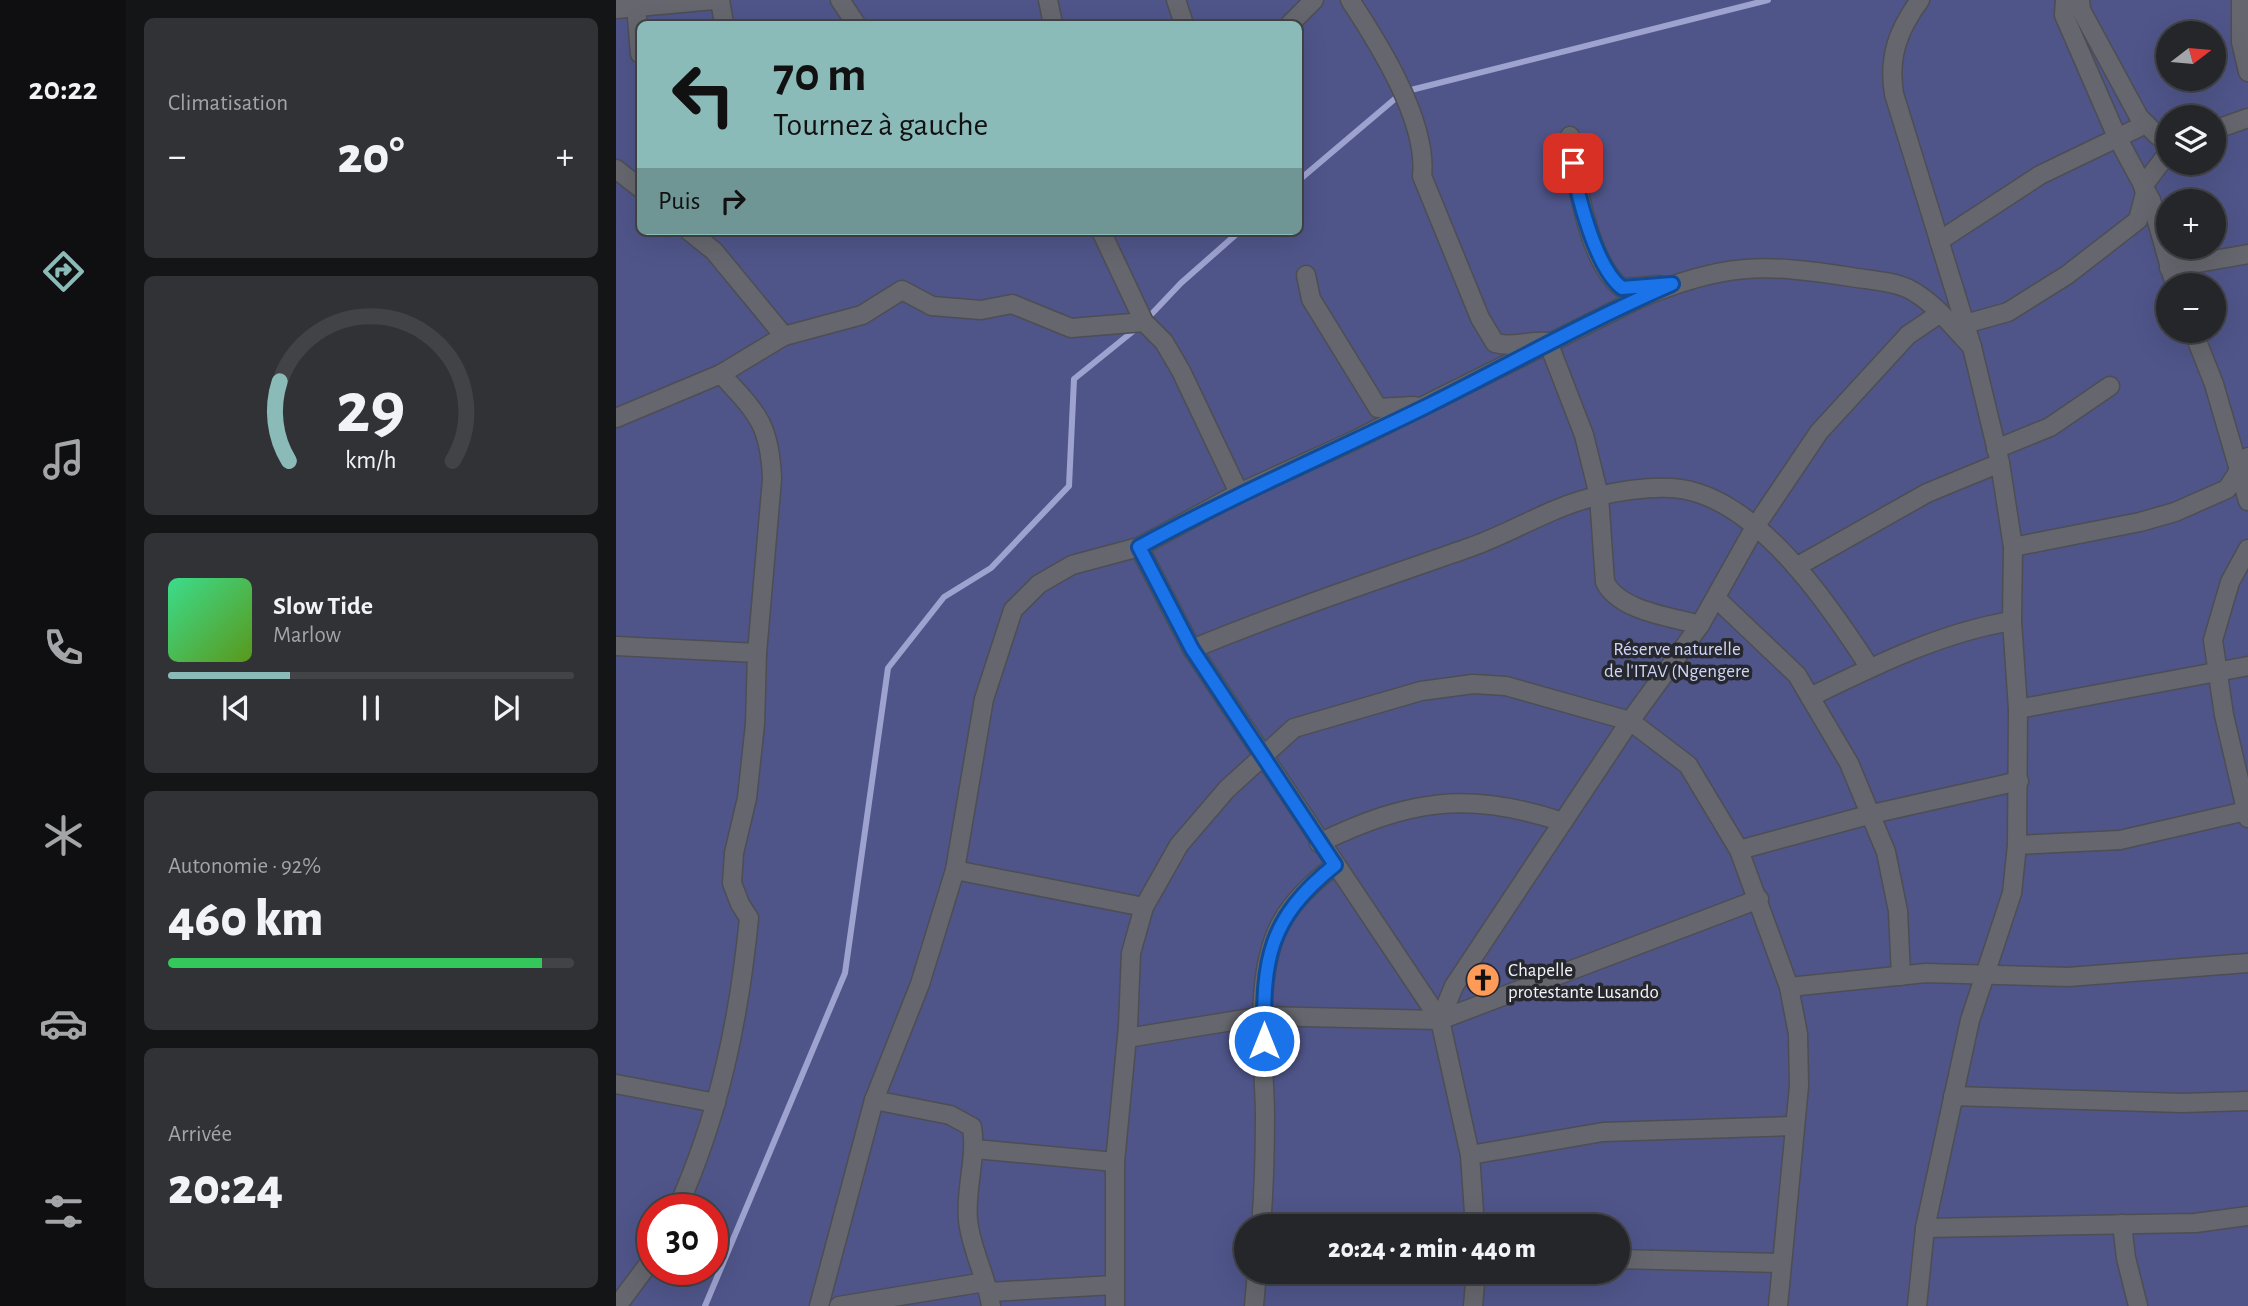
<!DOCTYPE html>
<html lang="fr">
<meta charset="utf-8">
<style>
:root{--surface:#25262a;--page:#313236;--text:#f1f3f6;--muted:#a3a5a8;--line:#424347;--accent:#8bbbb9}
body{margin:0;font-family:"Alegreya Sans",sans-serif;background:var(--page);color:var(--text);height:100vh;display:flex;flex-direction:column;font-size:26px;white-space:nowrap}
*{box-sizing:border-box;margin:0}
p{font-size:23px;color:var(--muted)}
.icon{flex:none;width:38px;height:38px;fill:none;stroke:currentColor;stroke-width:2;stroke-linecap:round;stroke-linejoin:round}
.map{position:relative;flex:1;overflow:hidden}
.details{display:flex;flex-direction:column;gap:18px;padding:18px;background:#141517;width:490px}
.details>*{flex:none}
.banner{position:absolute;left:21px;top:21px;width:665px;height:214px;border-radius:10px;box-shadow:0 7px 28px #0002,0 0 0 2px var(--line);background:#8bbbb9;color:#111;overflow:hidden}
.needle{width:46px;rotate:74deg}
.buttons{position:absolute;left:1540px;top:21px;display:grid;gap:14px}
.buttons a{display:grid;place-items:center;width:70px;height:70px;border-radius:50%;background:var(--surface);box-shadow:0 7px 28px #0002,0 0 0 2px var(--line);font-size:35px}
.speed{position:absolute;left:21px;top:1194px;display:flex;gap:14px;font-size:35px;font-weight:700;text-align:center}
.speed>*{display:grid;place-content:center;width:91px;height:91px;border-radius:50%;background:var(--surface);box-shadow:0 7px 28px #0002,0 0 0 2px var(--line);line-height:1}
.speed .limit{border:10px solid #d22;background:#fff;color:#111}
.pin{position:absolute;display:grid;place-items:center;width:60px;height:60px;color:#fff;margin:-30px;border-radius:14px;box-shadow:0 4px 10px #0006}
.me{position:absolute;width:77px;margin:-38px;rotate:0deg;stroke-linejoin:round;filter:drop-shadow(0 0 5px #0008)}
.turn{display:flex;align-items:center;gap:24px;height:147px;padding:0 21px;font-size:32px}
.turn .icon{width:91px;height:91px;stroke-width:2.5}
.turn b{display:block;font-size:49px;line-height:60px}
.then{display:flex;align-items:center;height:66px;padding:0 21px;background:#0003;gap:14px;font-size:26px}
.big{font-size:52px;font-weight:800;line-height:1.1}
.details .widget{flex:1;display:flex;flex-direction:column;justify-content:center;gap:10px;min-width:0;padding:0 24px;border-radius:10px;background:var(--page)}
.details .dial{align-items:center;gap:0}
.dial svg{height:182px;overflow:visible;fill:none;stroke:var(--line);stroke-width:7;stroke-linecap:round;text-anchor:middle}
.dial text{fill:var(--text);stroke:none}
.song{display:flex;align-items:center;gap:21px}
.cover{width:84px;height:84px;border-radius:10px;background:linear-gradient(135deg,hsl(150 70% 55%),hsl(90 70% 35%))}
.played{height:7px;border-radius:4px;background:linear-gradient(90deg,var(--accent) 30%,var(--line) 30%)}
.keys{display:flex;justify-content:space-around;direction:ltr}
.heat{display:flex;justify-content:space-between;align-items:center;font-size:38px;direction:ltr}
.charge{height:10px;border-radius:5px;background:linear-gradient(90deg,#34c759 92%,var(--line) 0)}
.trip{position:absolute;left:618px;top:1214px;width:396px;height:70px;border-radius:35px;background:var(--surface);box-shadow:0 7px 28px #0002,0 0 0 2px var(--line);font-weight:800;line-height:70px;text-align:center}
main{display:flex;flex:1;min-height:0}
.tab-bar{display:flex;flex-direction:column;width:126px;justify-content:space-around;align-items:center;background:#0f0f11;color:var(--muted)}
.tab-bar .icon{width:49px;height:49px}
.tab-bar .on{color:var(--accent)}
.tab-bar b{font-size:32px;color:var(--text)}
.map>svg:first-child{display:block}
</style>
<main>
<nav class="tab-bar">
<b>20:22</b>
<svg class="icon on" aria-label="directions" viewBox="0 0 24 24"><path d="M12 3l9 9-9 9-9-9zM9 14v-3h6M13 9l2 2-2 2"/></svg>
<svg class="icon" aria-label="music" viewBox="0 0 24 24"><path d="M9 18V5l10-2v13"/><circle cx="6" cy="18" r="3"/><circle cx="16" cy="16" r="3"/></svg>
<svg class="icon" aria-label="phone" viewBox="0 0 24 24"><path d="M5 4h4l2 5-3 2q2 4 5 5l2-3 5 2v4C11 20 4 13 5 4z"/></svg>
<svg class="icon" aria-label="climate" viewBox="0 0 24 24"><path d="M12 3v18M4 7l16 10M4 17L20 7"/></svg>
<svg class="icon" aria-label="car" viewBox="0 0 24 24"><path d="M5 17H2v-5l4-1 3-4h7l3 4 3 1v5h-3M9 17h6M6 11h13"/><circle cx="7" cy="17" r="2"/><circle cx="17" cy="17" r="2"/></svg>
<svg class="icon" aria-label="filters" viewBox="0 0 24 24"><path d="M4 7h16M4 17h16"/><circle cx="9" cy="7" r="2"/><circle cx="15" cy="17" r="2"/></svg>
</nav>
<section class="details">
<div class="widget"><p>Climatisation</p>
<div class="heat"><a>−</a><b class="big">20°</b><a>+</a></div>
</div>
<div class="widget dial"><svg viewBox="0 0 100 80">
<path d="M14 69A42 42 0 1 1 86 69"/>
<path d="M14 69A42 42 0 0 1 10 34" stroke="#8bbbb9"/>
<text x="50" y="56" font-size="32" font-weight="700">29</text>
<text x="50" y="72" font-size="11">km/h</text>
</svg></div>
<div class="widget">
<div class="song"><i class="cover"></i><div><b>Slow Tide</b><p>Marlow</p></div></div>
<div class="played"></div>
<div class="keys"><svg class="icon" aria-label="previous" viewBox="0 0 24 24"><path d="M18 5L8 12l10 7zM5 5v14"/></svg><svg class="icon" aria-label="pause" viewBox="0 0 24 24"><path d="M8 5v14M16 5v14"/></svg><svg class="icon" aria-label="next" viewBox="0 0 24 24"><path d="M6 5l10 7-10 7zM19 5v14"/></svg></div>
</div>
<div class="widget"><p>Autonomie · 92%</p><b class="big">460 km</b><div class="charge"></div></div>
<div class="widget"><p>Arrivée</p><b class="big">20:24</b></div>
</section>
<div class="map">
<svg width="1632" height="1306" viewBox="0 0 1632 1306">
<rect width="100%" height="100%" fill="#313238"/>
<path fill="#4f5589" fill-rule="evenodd" d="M 0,0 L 1632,0 L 1632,1306 L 0,1306 ZM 24,24 L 682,24 L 682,231 L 24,231 ZM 1552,33 L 1598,33 L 1598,79 L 1552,79 ZM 1552,117 L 1598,117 L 1598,163 L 1552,163 ZM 1552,201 L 1598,201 L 1598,247 L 1552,247 ZM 1552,285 L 1598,285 L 1598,331 L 1552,331 ZM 37,1209 L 96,1209 L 96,1269 L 37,1269 ZM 630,1227 L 1001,1227 L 1001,1272 L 630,1272 Z"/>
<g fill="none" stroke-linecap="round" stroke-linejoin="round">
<g stroke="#9da2cf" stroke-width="6">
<polyline points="682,181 787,92 1152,0"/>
<polyline points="529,321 565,283 624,231"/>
<polyline points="89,1306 229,973 272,668 328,597 375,568 453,486 458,379 521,328"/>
</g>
<g stroke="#4d4e53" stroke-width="21">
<g id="street">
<polyline points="104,0 108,24"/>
<polyline points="224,0 240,24"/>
<polyline points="432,0 437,24"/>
<polyline points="560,0 568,24"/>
<path d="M 734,0 C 763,44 812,122 806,176 L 864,318 L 879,343 C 897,348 913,340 932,342 L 968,435 L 983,496 L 989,582 C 1003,611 1056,617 1084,625"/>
<polyline points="1449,0 1448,15 1501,137 1535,200 1559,285"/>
<polyline points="1464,0 1465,10 1523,117 1542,136 1552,138"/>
<polyline points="1625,0 1625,42 1632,72"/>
<polyline points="20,5 24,54"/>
<polyline points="0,9 98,0"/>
<polyline points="674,24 698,0"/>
<polyline points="1598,130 1632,118"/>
<path d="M 954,136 C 959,176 972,263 1006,288 L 1044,285"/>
<polyline points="0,169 24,188"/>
<polyline points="73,231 98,251 168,336"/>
<polyline points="485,231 528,322 548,342 565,371 623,493"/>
<polyline points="1323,241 1424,175 1530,124"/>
<polyline points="1553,268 1632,254"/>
<polyline points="690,275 695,299 762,408 798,406"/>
<polyline points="1349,324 1392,312 1451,275 1522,220 1529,193 1527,186 1552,153"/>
<polyline points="1577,331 1598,384 1632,501"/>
<polyline points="0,418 105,374 168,336 246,315 286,290 316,306 365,310 396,304 455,328 528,322"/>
<polyline points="1380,449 1434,427 1494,386"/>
<polyline points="523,547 576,649 824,1020"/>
<polyline points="1397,547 1524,522 1559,512 1611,489 1632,457"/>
<polyline points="1632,549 1614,582 1597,640 1608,715 1632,818"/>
<polyline points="1180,567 1311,493 1384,463"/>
<polyline points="1101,599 1181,675 1233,763 1270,852 1282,911 1285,976"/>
<polyline points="0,646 141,653"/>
<path d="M 576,649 C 668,611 761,580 855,547 C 898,532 938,505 982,496 C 1004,491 1034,487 1056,488 C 1139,493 1214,606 1254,668"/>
<path d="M 1194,697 C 1258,666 1326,632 1396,621"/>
<polyline points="1402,709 1632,666"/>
<path d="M 703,843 C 793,800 851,790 947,822"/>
<polyline points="1401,845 1504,840 1630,811"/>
<polyline points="1123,850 1256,814 1403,781"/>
<polyline points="339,870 528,907"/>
<polyline points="1173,987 1310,973 1452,977 1632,963"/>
<polyline points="511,1038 647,1016 824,1020 1143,899"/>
<polyline points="0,1084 100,1103"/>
<polyline points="1337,1096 1566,1103 1632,1101"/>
<path d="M 258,1100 L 334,1115 L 356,1127 C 361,1159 349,1188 352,1220 C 355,1250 371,1277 375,1306"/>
<polyline points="359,1149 499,1162"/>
<polyline points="854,1155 987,1132 1179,1126"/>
<path d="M 61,1209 C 103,1116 123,1020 133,918 L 124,904 L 116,883 L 118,853 L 131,798 L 139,724 L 141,653 L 156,479 C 154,424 141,413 105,374"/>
<polyline points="1506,1224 1510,1258 1522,1306"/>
<path d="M 645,1227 C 648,1189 649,1152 649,1114 C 648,1057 637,975 665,923 C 678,899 698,882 719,865"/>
<polyline points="859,1227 854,1155 824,1020 838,986 1014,721 1084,625 1139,527 1203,432 1292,335 1323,314"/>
<polyline points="1309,1228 1579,1223 1632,1216"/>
<polyline points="1001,1259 1165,1263"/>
<polyline points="373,1292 498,1285"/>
<polyline points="1,1306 37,1258"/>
<path d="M 203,1306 L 258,1100 L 304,984 L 339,870 L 368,699 L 397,610 L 423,584 L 456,565 L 523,547 L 623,493 L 735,442 L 1022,299 C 1106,263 1147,263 1235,277 C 1253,280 1277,281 1293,289 C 1318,302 1337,327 1356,347"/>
<polyline points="223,1306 369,1282"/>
<polyline points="499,1306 499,1162 512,1026 515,953 528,907 563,845 611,789 678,728 805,691 857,684 890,686 1014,721 1072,765 1123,850 1173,987 1182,1034 1183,1086 1162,1306"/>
<polyline points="638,1306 641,1272"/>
<polyline points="857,1306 860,1272"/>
<path d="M 1301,1306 L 1309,1228 L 1354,1020 L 1396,893 L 1401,845 L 1402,709 L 1396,621 L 1397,547 L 1384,463 L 1356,347 L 1278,94 C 1272,57 1282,30 1304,0"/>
</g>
</g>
<use href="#street" stroke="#66676e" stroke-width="18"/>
</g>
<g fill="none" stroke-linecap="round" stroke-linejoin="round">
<g stroke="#114b97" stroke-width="18">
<path id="route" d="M 648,1041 C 647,958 652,919 719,865 L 576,649 L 523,547 C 616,496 713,454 809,407 C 891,366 971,321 1056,284 L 1006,288 C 980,268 961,196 957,163"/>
</g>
<use href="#route" stroke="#1a73e8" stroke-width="12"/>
</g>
<defs>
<g id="church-disc" transform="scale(1.75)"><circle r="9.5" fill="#fe9b58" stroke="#27282e"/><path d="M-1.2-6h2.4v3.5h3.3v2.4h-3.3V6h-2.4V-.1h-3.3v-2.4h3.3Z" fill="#111"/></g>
</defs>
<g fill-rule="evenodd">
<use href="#church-disc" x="867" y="980"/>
</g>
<g text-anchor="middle" stroke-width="7" stroke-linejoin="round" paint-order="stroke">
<g font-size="19" fill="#d0d6fb" stroke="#27282e">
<text x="1061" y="655">Réserve naturelle<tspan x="1061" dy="22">de l'ITAV (Ngengere</tspan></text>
</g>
<g font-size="19" fill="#f3f4f8" stroke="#27282e" text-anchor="start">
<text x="892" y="976">Chapelle<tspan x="892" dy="22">protestante Lusando</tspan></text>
</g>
</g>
</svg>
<div class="buttons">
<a><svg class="needle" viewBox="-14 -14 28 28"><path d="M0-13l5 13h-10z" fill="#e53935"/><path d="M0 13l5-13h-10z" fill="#a3a5a8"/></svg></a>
<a><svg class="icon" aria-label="layers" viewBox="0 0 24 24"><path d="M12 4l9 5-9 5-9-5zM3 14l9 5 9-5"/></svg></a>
<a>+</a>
<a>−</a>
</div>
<div class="speed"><div class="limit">30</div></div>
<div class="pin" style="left:957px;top:163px;background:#d93025"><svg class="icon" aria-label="arrive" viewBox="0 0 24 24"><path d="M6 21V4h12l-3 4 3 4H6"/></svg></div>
<svg class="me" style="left:648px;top:1041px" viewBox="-20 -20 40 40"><circle r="17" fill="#1a73e8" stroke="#fff" stroke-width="3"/><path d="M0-11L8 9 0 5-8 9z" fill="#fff"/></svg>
<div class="trip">20:24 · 2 min · 440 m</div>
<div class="banner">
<div class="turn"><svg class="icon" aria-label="left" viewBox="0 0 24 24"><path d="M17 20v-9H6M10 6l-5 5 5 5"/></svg><div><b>70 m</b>Tournez à gauche</div></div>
<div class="then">Puis<svg class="icon" aria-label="right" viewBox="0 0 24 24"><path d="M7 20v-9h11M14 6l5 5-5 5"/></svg></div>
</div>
</div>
</main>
